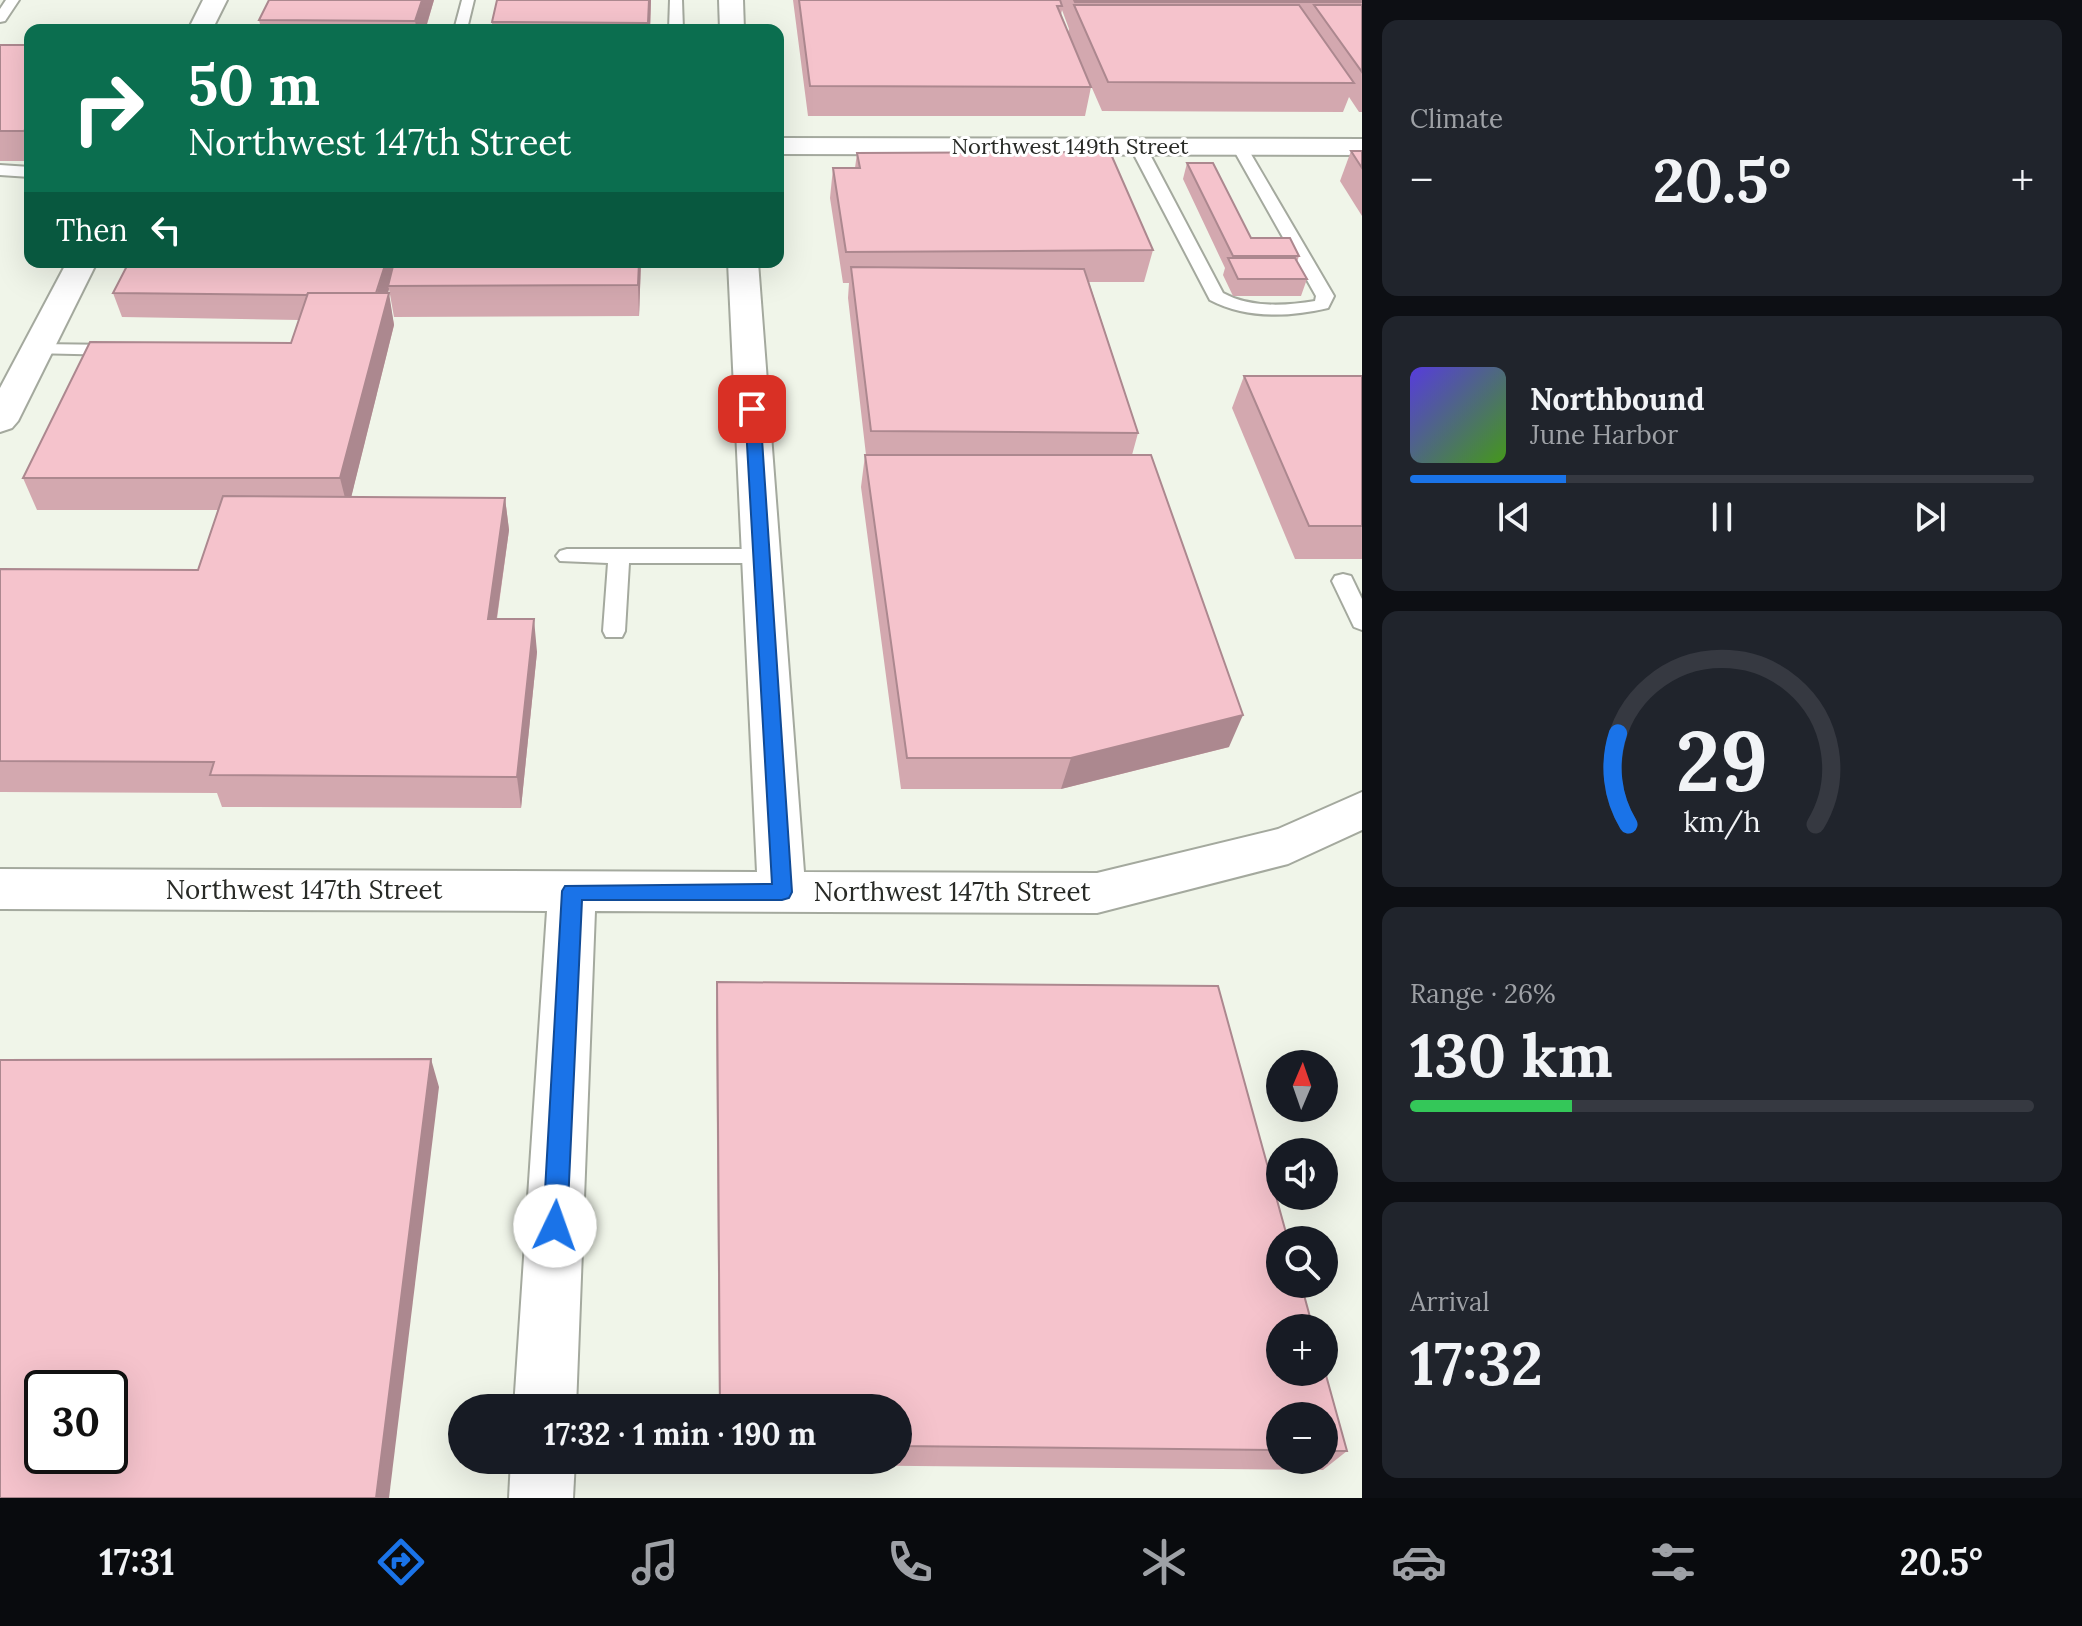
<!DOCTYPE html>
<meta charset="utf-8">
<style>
:root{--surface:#171b24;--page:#20242c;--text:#f1f3f6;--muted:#9ea1a6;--line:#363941;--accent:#1a73e8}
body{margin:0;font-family:Lora,serif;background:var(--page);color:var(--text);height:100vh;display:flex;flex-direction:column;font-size:30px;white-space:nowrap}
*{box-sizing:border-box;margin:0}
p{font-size:26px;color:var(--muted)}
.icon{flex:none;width:44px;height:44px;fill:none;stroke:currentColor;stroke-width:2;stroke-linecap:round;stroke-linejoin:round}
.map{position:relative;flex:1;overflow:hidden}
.side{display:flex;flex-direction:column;gap:20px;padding:20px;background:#0d0f14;width:720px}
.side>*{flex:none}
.banner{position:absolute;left:24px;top:24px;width:760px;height:244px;border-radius:16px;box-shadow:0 8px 32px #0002;background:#0b6e4f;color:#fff;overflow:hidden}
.needle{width:52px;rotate:2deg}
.controls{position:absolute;left:1266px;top:1050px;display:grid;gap:16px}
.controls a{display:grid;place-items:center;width:72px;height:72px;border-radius:50%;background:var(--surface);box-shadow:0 8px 32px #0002;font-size:40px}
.speed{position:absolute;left:24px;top:1370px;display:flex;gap:16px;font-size:40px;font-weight:700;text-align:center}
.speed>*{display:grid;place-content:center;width:104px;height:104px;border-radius:50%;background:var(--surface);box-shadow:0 8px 32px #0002;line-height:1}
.speed .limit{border:4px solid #111;border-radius:12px;background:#fff;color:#111}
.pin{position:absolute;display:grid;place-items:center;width:68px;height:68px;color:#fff;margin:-34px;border-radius:16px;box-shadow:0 4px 12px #0006}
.me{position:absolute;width:88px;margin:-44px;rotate:3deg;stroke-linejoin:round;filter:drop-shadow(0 0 6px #0008)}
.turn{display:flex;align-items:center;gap:28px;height:168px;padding:0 32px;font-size:36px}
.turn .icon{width:104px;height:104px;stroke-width:2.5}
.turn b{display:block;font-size:56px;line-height:68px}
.then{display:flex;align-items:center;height:76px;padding:0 32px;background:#0003;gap:16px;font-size:30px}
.big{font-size:60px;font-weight:800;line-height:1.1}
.side .card{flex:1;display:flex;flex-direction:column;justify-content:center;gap:12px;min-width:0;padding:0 28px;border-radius:16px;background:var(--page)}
.side .dial{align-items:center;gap:0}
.dial svg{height:208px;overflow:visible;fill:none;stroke:var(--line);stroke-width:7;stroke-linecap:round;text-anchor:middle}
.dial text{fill:var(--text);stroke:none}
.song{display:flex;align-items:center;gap:24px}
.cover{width:96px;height:96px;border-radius:12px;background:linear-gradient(135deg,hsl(250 70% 55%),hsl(100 70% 35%))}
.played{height:8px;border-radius:4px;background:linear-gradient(90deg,var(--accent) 25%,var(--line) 25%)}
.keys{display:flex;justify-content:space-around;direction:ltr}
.heat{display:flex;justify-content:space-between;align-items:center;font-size:44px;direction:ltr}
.charge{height:12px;border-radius:6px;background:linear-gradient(90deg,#34c759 26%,var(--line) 0)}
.trip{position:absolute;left:448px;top:1394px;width:464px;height:80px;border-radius:40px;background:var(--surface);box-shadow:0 8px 32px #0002;font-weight:800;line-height:80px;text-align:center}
.dock{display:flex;height:128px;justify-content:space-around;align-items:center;background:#090b0e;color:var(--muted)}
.dock .icon{width:56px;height:56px}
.dock .active{color:var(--accent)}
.dock b{font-size:36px;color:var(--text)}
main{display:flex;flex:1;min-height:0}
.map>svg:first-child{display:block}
</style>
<main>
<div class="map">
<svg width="1362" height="1498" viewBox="0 0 1362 1498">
<rect width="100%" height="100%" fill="#f0f5e9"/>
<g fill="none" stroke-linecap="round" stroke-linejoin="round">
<g stroke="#a4a99e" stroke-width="4">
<g id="service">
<polygon points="6,0 19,0 5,21 0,22 0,9"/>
<polygon points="462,0 474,0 467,29 454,30"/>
<polygon points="670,0 682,0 683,30 669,30"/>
<path d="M 1138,142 L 1146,147 L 1223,293 C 1250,308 1285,306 1315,301 L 1316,296 L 1232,147 L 1235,144 L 1245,144 L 1334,296 L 1328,308 C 1290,317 1246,319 1210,300 L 1130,147 Z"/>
<polygon points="0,165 30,167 30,177 0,175"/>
<polygon points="36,344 118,345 127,350 118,355 30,353 27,349"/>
<polygon points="567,549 762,549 769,551 773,556 769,561 762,563 629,563 625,631 622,637 606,637 603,631 608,563 560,561 556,556 560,551"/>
<polygon points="1343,574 1351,576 1362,599 1362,630 1354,627 1332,581 1335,576"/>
</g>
</g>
<g stroke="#a4a99e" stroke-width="4">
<g id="minor">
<polygon points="203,0 227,0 212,30 188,30"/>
<polygon points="719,0 743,0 744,30 720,30"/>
<polygon points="778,138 1362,139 1362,155 778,154"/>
<polygon points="67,262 97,262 18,421 12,428 0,432 0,388"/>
<polygon points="728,262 758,262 804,872 1097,873 1278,829 1362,792 1362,830 1288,864 1097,913 595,911 576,1408 514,1408 547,911 0,909 0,869 757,872"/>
<polygon points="511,1460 575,1460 573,1498 509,1498"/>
</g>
</g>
<use href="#service" fill="#fff" fill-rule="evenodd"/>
<use href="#minor" fill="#fff" fill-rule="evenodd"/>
</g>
<g fill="#d3a8af" fill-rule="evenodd">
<polygon points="269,0 434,0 426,28 492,28 492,22 651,0 650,30 261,28 259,20"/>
<polygon points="793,0 1362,0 1362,112 1359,112 1349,97 1343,112 1102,111 1068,33 1069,29 1062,10 1061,15 1091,87 1085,116 808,116"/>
<rect x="0" y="45" width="30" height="116"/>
<polygon points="1351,151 1362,151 1362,216 1340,181"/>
<polygon points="857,153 1153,250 1144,282 1089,282 1138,433 1132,455 1229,747 1061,789 901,789 861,487 865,455 866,455 848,298 849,283 843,283 830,198 833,168 855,168"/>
<polygon points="1187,163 1251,238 1299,256 1297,262 1307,279 1301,296 1233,296 1223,275 1225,268 1183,179"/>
<polygon points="641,262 639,316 394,317 389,289 388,293 394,325 351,497 505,498 509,530 497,619 537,652 521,808 222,807 217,793 0,792 0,569 198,570 218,510 37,510 23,478 291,343 299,320 122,317 113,293"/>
<polygon points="1244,376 1362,376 1362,559 1295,559 1232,408"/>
<path d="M 717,982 L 1218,986 L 1288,1240 L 1280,1240 L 1280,1284 L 1301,1284 L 1313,1328 L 1280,1328 L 1280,1372 L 1324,1372 L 1324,1368 L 1347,1451 L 1323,1470 L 719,1464 L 719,1460 L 898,1460 L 898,1408 L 719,1408 L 716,1011 ZM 1280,1416 L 1324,1416 L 1324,1460 L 1280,1460 Z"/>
</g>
<g fill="#ac888f">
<polygon points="422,0 434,0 425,30 417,30 415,21"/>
<polygon points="649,0 651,0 650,30 648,30"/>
<polygon points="30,122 30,147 24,131"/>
<polygon points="386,262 394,262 388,286 389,289 380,320 376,296"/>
<polygon points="639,262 641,262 639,316 638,285"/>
<polygon points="389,293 394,325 348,510 340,478"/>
<polygon points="505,498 509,530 492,651 488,619"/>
<polygon points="534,619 537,652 521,808 517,777"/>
<polygon points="1243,715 1229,747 1061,789 1071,758"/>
<polygon points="431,1059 439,1087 389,1498 376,1498"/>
</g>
<g fill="#f5c3cc" stroke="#ac888f" stroke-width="2" fill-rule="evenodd">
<polygon points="269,0 422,0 415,21 259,20"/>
<polygon points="497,0 649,0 648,23 492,22"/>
<polygon points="799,0 1060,0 1062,6 1057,6 1091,87 810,86"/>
<polygon points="1074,0 1362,0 1362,2 1075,2"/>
<polygon points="1074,5 1299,5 1354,83 1108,82"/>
<polygon points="1314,5 1362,5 1362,72"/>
<polygon points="650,27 650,30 237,30 238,28"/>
<polygon points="0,45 30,45 30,122 24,131 0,131"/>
<polygon points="1351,151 1362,151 1362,168"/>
<polygon points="1110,152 1153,250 846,252 833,168 860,168 857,153"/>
<polygon points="1187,163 1213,163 1251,238 1290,238 1299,256 1233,256"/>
<polygon points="1228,258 1295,258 1307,279 1238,279"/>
<polygon points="129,262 386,262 376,293 308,293 307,295 113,293"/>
<polygon points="394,262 639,262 638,285 388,286"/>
<polygon points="851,267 1084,269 1138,433 871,431"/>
<polygon points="308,293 389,293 340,478 23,478 90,342 291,343"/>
<polygon points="1244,376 1362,376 1362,526 1309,526"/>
<polygon points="865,455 1151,455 1243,715 1071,758 907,758"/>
<polygon points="223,496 505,498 488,619 534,619 517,777 210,775 214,762 0,761 0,569 198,570"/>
<polygon points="717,982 1218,986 1288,1240 1280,1240 1280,1284 1301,1284 1313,1328 1280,1328 1280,1372 1324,1372 1324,1368 1347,1451 1324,1451 1324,1416 1280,1416 1280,1450 898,1446 898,1408 720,1408"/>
<path d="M 431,1059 L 376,1498 L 0,1498 L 0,1060 ZM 42,1388 L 110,1388 L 110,1456 L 42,1456 Z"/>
</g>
<polygon fill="#1a73e8" stroke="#114b97" stroke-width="2" points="752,405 760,409 792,892 789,898 782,900 582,900 567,1226 563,1234 555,1237 546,1234 543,1226 562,891 565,886 772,884 745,409"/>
<g text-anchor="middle" stroke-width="6" stroke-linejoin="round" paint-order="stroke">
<g font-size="22" fill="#282a26" stroke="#fff">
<text x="1070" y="154">Northwest 149th Street</text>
</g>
<g font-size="26" fill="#282a26" stroke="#fff">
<text x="304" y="899">Northwest 147th Street</text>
<text x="952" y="901">Northwest 147th Street</text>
</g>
</g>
</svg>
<div class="controls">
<a><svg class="needle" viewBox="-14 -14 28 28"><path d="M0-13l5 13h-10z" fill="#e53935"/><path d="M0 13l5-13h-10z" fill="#9ea1a6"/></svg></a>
<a><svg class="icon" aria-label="sound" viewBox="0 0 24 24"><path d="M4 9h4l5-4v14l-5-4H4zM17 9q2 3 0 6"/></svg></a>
<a><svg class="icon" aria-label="search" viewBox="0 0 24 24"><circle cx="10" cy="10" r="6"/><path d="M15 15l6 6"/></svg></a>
<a>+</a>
<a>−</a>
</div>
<div class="speed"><div class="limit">30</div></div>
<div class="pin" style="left:752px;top:409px;background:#d93025"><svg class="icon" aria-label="arrive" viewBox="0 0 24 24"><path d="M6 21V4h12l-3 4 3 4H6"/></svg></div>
<svg class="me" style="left:555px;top:1226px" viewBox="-20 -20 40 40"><circle r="19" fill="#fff"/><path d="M0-13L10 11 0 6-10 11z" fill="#1a73e8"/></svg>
<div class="trip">17:32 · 1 min · 190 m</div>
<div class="banner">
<div class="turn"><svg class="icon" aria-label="right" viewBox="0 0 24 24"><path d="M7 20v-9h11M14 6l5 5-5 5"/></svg><div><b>50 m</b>Northwest 147th Street</div></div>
<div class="then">Then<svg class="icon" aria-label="left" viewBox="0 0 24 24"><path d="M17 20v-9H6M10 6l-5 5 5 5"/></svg></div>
</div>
</div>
<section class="side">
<div class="card"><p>Climate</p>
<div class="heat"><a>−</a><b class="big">20.5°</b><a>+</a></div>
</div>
<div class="card">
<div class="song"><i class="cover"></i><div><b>Northbound</b><p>June Harbor</p></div></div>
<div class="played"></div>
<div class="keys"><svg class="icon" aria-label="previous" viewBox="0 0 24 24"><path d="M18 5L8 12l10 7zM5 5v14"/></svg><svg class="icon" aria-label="pause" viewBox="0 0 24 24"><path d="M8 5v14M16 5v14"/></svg><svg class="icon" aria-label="next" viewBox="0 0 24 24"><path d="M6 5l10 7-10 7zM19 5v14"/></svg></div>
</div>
<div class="card dial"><svg viewBox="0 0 100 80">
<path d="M14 69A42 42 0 1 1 86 69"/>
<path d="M14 69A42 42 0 0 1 10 34" stroke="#1a73e8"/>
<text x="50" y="56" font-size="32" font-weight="700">29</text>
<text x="50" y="72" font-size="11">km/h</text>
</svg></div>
<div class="card"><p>Range · 26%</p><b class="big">130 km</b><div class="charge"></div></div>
<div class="card"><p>Arrival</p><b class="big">17:32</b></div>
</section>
</main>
<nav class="dock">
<b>17:31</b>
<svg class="icon active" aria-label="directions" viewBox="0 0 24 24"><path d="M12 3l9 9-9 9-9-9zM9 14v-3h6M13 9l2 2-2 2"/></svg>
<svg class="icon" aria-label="music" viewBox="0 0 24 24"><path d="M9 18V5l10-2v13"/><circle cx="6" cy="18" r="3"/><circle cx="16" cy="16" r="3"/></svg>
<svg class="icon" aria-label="phone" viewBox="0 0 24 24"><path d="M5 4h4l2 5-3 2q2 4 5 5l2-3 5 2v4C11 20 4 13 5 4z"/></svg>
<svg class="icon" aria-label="climate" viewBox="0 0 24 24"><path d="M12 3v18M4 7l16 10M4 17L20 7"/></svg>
<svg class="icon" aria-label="car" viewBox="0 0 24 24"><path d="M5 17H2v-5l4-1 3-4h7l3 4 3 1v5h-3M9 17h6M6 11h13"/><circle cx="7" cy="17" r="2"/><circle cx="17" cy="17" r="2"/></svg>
<svg class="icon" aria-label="filters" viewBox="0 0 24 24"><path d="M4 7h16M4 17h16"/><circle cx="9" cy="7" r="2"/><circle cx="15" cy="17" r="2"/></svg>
<b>20.5°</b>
</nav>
